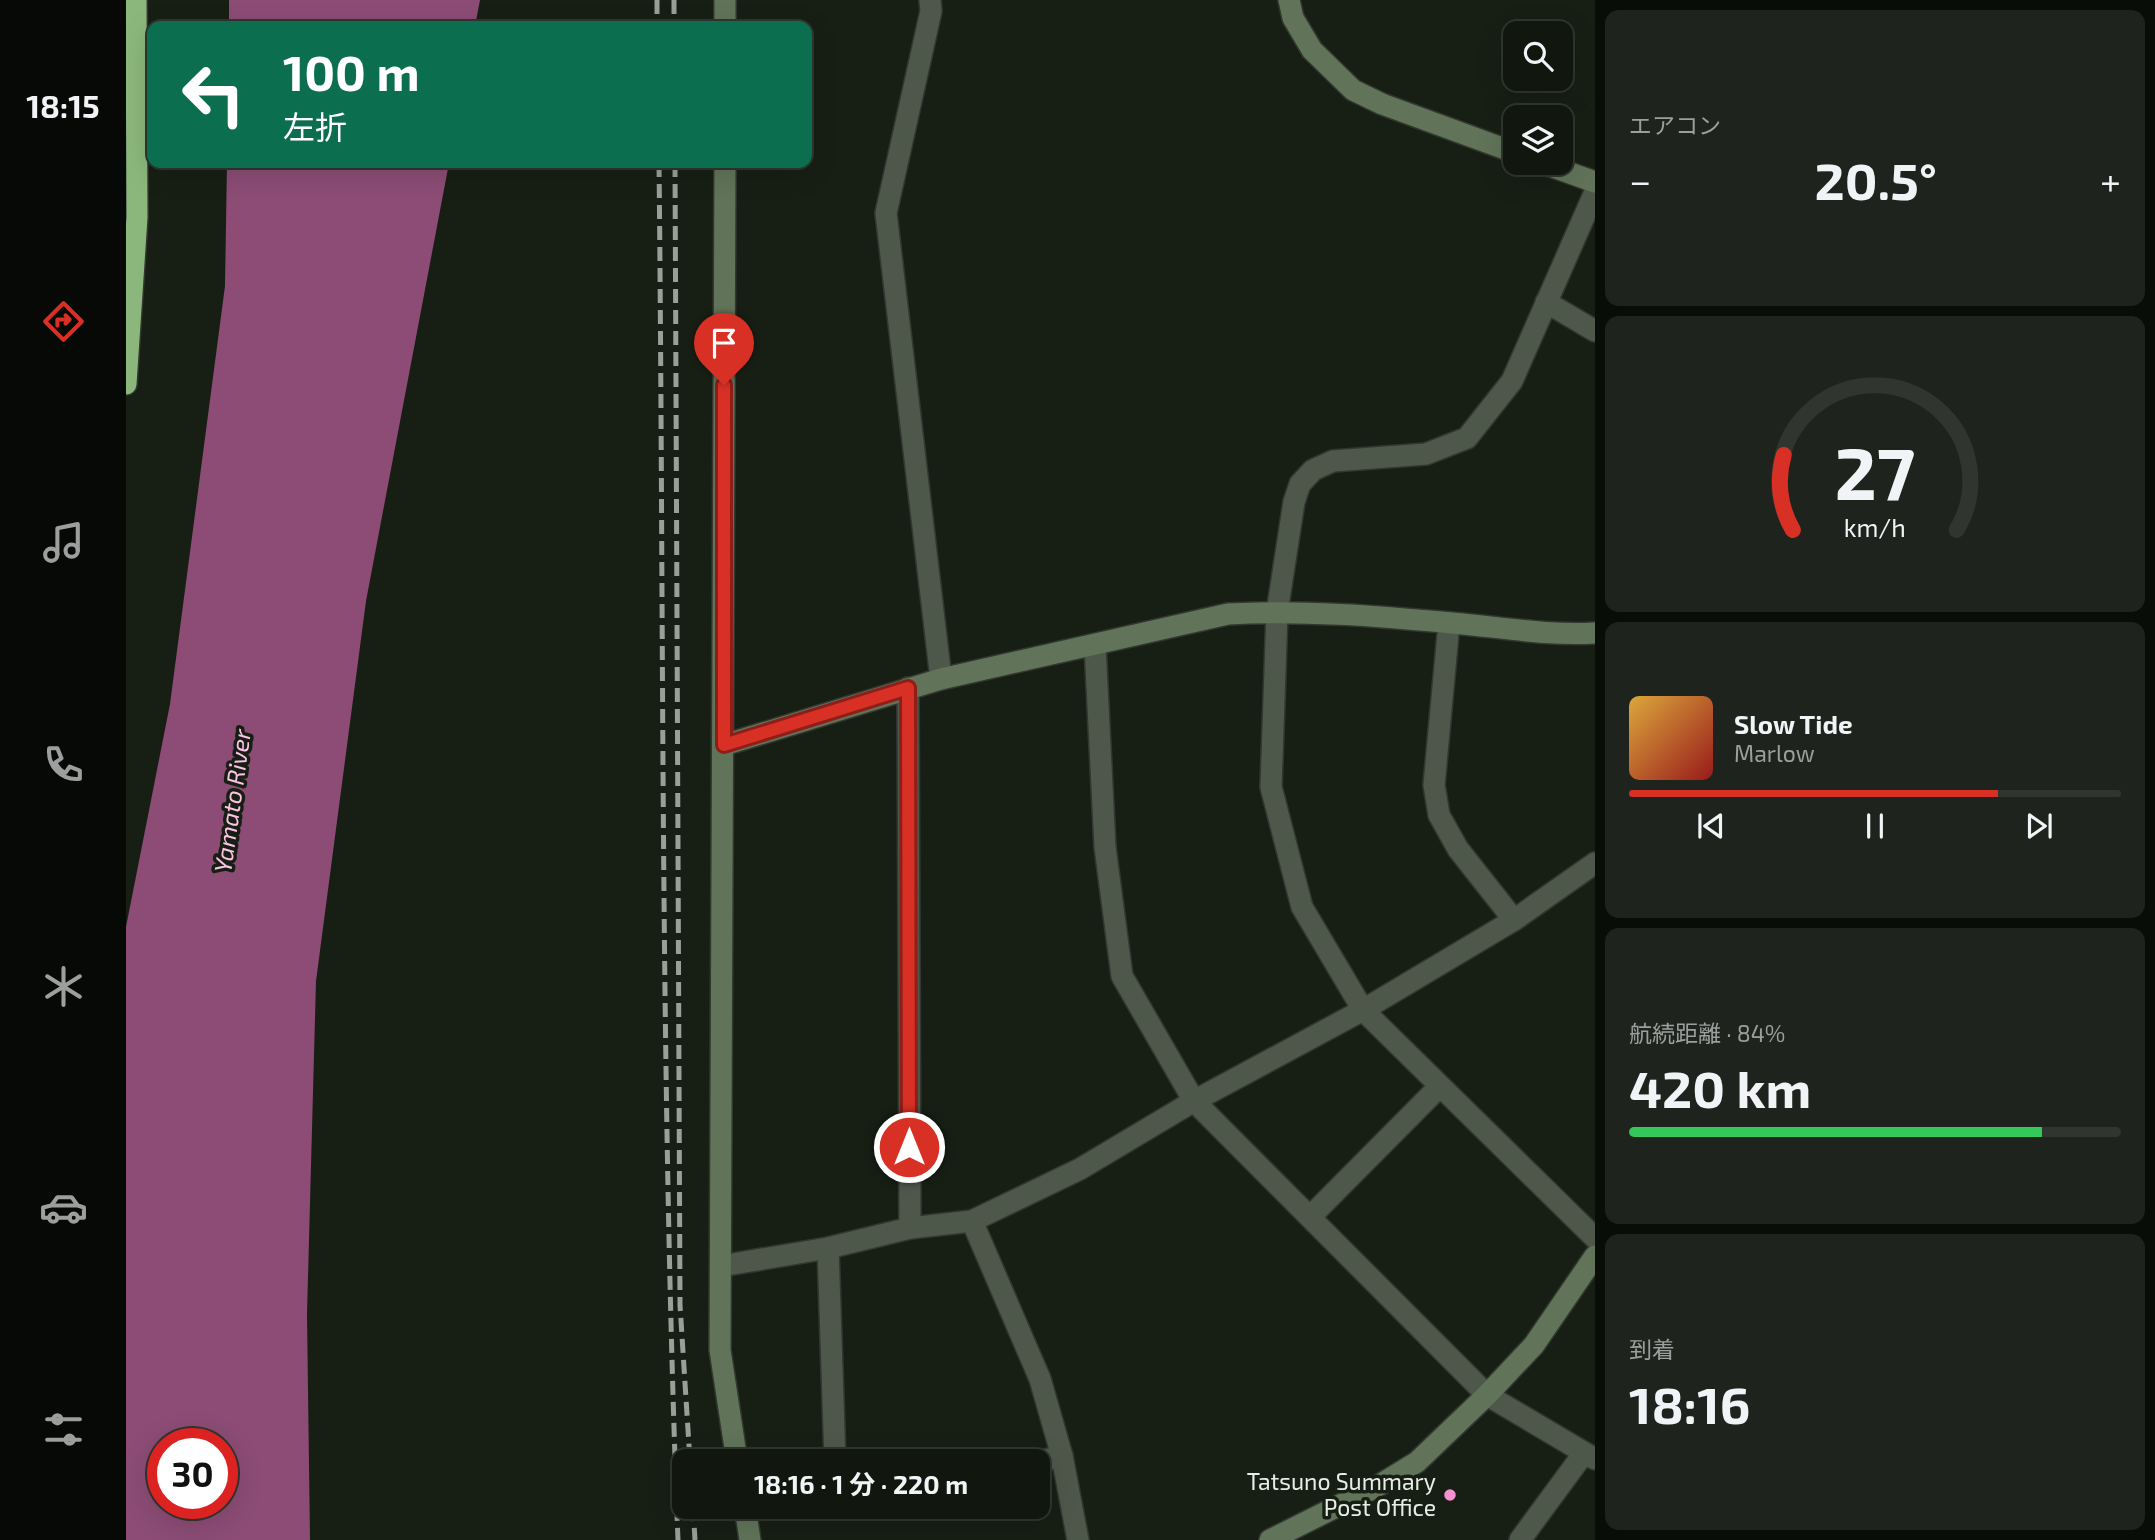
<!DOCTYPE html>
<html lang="ja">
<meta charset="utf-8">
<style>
:root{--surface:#11170f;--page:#1e241d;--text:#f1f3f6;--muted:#9c9f9e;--line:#30362f;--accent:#d93025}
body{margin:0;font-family:"Exo 2","Noto Sans JP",sans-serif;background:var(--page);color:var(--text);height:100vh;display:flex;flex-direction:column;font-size:26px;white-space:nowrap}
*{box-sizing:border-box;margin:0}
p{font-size:23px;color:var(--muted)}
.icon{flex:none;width:38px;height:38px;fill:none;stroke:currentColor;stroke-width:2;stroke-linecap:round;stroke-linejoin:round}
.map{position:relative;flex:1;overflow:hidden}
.details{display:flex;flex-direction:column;gap:10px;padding:10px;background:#090d08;width:560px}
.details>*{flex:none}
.banner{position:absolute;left:21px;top:21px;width:665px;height:147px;border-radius:14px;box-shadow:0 7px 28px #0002,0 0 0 2px var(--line);background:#0b6e4f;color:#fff;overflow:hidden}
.tools{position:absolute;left:1377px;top:21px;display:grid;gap:14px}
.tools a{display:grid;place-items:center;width:70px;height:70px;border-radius:14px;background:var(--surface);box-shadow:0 7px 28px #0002,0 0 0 2px var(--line);font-size:35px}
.speed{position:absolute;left:21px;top:1428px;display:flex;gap:14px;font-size:35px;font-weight:700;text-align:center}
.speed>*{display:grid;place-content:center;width:91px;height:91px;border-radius:50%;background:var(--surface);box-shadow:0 7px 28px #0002,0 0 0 2px var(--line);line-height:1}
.speed .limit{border:10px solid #d22;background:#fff;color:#111}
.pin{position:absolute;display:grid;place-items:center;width:60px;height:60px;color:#fff;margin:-72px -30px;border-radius:50% 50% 50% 0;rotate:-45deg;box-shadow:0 0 7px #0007}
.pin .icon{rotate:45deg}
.me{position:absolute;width:77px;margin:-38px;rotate:0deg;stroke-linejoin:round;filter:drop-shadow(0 0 5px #0008)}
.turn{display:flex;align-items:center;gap:24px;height:147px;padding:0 21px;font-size:32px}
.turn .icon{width:91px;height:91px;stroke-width:2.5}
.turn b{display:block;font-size:49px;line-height:60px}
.big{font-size:52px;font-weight:700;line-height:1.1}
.details .card{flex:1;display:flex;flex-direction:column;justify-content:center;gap:10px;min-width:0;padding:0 24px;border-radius:14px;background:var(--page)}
.details .dial{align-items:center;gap:0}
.dial svg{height:182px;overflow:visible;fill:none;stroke:var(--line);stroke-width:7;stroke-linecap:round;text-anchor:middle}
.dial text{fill:var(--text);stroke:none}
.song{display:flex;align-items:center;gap:21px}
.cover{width:84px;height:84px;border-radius:10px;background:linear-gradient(135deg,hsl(40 70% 55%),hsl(0 70% 35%))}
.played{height:7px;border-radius:4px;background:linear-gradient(90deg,var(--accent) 75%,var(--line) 75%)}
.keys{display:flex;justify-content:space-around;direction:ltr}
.heat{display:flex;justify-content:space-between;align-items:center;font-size:38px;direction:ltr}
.charge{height:10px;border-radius:5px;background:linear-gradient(90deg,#34c759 84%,var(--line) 0)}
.trip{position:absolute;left:546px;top:1449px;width:378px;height:70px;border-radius:14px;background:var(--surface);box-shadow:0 7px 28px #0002,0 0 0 2px var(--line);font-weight:700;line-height:70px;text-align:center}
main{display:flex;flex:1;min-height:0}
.tabs{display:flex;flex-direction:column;width:126px;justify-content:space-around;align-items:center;background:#070906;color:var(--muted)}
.tabs .icon{width:49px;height:49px}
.tabs .current{color:var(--accent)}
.tabs b{font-size:32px;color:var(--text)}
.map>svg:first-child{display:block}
</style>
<main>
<nav class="tabs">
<b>18:15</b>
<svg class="icon current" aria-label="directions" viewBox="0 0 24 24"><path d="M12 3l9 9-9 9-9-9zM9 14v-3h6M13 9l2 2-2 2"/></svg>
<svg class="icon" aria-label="music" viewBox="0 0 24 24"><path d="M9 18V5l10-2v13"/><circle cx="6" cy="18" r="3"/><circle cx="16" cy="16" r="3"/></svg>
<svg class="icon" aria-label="phone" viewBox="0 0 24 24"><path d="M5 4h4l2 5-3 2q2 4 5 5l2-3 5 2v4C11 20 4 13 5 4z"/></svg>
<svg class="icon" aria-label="climate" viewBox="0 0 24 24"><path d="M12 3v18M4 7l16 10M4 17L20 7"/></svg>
<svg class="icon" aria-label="car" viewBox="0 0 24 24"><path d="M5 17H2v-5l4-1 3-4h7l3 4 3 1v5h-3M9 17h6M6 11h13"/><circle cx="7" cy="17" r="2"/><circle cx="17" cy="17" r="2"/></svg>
<svg class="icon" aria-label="filters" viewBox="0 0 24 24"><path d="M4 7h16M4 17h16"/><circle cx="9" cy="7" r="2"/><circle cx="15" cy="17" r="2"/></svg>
</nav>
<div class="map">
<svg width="1469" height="1540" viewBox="0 0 1469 1540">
<rect width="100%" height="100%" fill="#171f14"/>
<g fill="#8c4c75" fill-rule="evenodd">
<polygon points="103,0 354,0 349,26 103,26"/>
<path d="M 101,163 L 323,163 L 240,601 L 190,981 L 181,1314 L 184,1540 L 0,1540 L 0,927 L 44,704 L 99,286 ZM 37,1444 L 96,1444 L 96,1503 L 37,1503 Z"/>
</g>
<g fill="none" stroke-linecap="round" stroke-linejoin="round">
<g stroke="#323730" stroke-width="24">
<g id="street">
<polyline points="804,0 805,11 760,213 815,679"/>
<polyline points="1469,192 1386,381 1341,438 1300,454 1207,461 1187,470 1174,484 1168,502 1151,612 1145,787 1176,907 1237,1010 1469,1238"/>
<polyline points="1420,302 1469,331"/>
<polyline points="1323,623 1308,785 1313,815 1332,849 1388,920"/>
<polyline points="969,645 979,847 996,976 1068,1101 1361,1395 1469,1459"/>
<polyline points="782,688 784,1228"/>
<polyline points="1184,1217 1314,1086"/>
<polyline points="846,1221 914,1379 936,1456 952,1540"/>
<polyline points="702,1248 709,1461"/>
<polyline points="595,1266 702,1248 784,1228 846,1221 954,1169 1068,1101 1237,1010 1388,920 1469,863"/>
<polyline points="912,1462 936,1456"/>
<polyline points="721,1507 723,1509 733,1507"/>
<polyline points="1394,1540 1458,1453"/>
</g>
</g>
<g stroke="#323730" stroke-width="24">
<g id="secondary">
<polyline points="1163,0 1167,18 1186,50 1227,90 1256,104 1390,153"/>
<polyline points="599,26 599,0"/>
<polyline points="599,163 594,1350 611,1461"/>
<polyline points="1416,163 1469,182"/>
<path d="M 598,745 L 815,679 L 1102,614 C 1176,610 1252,616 1326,623 C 1374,627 1421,636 1469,633"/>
<polyline points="619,1507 624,1540"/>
<polyline points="1144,1540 1252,1486 1291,1462 1361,1395 1408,1345 1469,1256"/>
</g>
</g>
<g stroke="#323730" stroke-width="24">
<polyline id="highway" points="0,384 11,217 10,0"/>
</g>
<use href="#street" stroke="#4e584a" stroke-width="21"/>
<use href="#secondary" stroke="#617459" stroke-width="21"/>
<use href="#highway" stroke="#8cb77c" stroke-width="21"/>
<g stroke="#99a097" stroke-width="5" stroke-dasharray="14 7" stroke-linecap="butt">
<polyline points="531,0 531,26"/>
<polyline points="548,0 548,26"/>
<path d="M 533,163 C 538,622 534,1081 552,1540"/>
<polyline points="549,163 554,1305 564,1461"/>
<polyline points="567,1507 569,1540"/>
</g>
</g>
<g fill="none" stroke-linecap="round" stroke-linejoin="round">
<g stroke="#8d1f18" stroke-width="18">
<polyline id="route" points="598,385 598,745 782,688 783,1147"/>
</g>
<use href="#route" stroke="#d93025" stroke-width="12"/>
</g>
<circle fill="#f590d1" stroke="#171f14" stroke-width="2.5" cx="1324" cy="1495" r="7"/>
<g text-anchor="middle" stroke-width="7" stroke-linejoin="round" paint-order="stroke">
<g font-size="23" fill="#e8eee6" stroke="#171f14" text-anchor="end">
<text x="1310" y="1490">Tatsuno Summary<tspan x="1310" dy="26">Post Office</tspan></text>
</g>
<g font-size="24" font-style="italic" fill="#fcc3e5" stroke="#171f14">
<text transform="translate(107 801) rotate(-82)" y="8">Yamato River</text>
</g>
</g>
</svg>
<div class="tools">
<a><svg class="icon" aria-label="search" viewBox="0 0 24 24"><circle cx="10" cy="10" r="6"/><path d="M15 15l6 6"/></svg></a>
<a><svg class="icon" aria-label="layers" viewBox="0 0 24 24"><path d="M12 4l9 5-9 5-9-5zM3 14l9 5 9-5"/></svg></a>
</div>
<div class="speed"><div class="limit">30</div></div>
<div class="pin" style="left:598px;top:385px;background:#d93025"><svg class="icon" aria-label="arrive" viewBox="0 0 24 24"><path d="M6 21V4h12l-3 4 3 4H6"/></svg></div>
<svg class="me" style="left:783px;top:1147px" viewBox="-20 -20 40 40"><circle r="17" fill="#d93025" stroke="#fff" stroke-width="3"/><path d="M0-11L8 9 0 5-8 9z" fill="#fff"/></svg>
<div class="trip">18:16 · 1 分 · 220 m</div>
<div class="banner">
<div class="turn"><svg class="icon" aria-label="left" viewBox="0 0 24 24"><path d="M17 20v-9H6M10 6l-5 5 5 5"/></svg><div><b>100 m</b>左折</div></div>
</div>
</div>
<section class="details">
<div class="card"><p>エアコン</p>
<div class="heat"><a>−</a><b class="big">20.5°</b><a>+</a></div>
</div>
<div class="card dial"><svg viewBox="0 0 100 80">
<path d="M14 69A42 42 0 1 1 86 69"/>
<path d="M14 69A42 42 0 0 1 10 36" stroke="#d93025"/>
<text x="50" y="56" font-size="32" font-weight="700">27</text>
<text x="50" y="72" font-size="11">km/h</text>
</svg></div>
<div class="card">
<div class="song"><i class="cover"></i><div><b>Slow Tide</b><p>Marlow</p></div></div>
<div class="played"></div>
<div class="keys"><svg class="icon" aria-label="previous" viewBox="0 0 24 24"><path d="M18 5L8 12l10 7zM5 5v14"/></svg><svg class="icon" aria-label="pause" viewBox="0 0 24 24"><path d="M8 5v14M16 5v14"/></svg><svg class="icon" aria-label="next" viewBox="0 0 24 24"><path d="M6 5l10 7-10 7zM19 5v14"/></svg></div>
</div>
<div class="card"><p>航続距離 · 84%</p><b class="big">420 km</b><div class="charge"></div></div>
<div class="card"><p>到着</p><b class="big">18:16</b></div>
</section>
</main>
